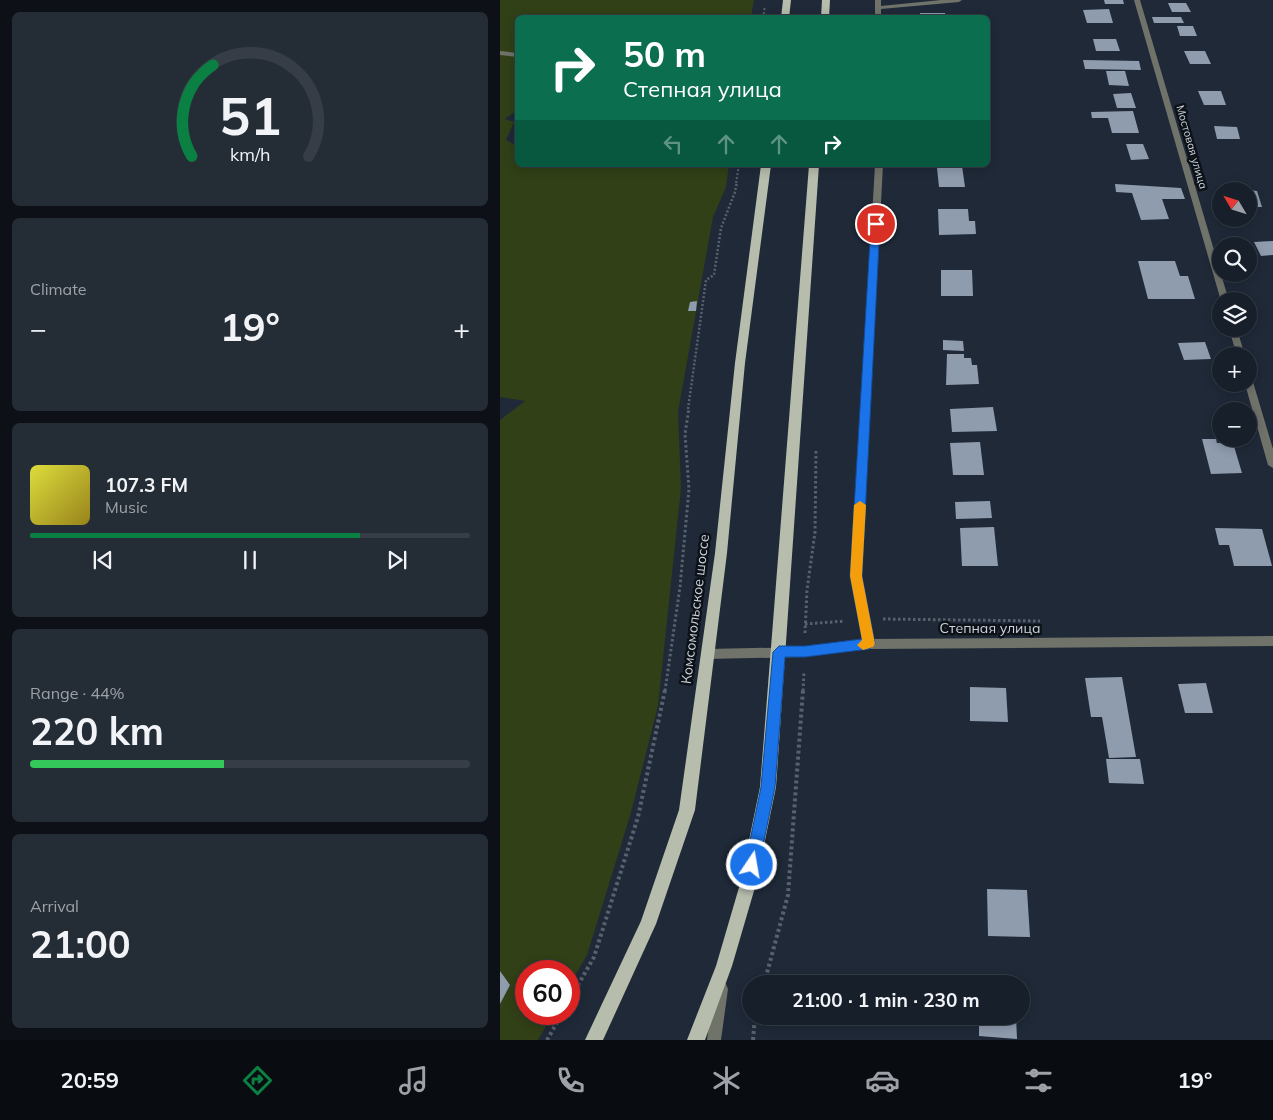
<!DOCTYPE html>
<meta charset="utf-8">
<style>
:root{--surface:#171f2a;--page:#242c36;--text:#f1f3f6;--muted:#9ea2a8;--line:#363d47;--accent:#0b8043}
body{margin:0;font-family:Mulish,sans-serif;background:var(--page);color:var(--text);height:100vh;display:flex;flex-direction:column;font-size:19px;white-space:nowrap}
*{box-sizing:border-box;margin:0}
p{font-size:16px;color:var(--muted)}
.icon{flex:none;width:28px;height:28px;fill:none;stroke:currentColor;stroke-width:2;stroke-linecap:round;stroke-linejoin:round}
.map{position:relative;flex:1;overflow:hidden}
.sheet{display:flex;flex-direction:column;gap:12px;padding:12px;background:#0d1117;width:500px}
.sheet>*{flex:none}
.banner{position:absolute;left:15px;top:15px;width:475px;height:152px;border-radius:8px;box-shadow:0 2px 12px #0003,0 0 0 1px var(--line);background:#0b6e4f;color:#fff;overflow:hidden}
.needle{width:32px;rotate:308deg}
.controls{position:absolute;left:712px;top:182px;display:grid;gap:10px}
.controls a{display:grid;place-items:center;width:45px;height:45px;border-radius:50%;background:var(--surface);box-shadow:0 2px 12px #0003,0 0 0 1px var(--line);font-size:25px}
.speed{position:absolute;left:15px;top:960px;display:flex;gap:10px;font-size:25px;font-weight:700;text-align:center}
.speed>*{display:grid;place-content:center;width:65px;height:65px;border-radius:50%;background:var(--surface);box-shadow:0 2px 12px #0003,0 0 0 1px var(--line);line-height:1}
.speed .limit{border:8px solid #d22;background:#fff;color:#111}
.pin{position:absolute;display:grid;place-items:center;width:42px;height:42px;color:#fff;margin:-21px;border:2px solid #fff;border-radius:50%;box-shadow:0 1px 5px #0007}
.me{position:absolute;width:55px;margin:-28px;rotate:12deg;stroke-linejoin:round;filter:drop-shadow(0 0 4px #0008)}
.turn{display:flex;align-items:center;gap:18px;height:105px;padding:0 25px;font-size:22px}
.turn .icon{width:65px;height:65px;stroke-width:2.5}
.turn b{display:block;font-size:35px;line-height:42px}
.lanes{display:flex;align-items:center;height:48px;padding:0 25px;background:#0003;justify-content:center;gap:25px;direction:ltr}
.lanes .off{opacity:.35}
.big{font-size:38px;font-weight:700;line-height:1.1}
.sheet .card{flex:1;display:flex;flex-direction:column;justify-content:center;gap:8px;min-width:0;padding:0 18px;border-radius:8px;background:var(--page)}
.sheet .dial{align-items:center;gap:0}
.dial svg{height:130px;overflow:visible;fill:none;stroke:var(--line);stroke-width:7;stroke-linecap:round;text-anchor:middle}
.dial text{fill:var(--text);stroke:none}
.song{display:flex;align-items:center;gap:15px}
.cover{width:60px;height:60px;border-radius:8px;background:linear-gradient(135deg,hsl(60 70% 55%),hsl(50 70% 35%))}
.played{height:5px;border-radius:2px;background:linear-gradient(90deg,var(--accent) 75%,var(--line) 75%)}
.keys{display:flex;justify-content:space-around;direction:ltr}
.heat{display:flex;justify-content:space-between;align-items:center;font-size:28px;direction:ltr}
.charge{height:8px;border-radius:4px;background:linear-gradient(90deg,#34c759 44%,var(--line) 0)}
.trip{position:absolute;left:242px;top:975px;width:288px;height:50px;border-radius:25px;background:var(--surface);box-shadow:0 2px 12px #0003,0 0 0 1px var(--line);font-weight:700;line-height:50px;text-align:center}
.tabs{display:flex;height:80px;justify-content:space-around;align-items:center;background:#090c11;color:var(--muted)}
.tabs .icon{width:35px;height:35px}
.tabs .active{color:var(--accent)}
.tabs b{font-size:22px;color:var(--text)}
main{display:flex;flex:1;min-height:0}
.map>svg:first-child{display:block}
</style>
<main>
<section class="sheet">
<div class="card dial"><svg viewBox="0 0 100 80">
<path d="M14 69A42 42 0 1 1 86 69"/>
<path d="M14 69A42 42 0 0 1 27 13" stroke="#0b8043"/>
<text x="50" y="56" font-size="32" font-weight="700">51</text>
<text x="50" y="72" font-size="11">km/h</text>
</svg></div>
<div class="card"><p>Climate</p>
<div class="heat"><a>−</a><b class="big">19°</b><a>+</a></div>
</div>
<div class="card">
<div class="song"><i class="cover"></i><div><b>107.3 FM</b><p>Music</p></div></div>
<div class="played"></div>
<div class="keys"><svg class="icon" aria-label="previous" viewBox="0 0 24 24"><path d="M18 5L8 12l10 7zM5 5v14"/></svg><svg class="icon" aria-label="pause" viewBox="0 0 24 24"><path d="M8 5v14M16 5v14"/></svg><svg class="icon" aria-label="next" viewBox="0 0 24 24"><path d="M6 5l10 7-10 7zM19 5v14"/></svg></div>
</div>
<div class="card"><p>Range · 44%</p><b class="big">220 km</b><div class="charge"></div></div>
<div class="card"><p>Arrival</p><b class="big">21:00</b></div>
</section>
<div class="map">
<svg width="773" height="1040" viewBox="0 0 773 1040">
<rect width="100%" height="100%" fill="#1f2938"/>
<polygon fill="#314016" points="0,0 254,0 251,17 18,18 17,110 5,119 14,122 6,140 17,146 18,165 229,165 226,187 213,217 178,412 181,488 158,706 130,816 87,955 69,986 69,971 26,971 26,1014 53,1014 38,1040 0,1040 0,420 25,401 0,397"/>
<g fill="#8f9cae">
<polygon points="604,0 623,0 624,4 605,4"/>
<polygon points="668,3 686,3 691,12 672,12"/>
<polygon points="609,9 613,23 587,23 583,10"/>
<polygon points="420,13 445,13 446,18 420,18"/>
<polygon points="652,17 681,17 684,23 654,23"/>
<polygon points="677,26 693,26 697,36 680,36"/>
<polygon points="593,39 616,39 620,51 596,51"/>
<polygon points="684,51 705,51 711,64 690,64"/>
<polygon points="583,60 639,61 641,70 585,69"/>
<polygon points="606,71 625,71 629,86 609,85"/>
<polygon points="698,91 721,91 726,105 704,105"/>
<polygon points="631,93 636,108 617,108 613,94"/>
<polygon points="633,111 639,133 612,133 608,118 592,118 591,112"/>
<polygon points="714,126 737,127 740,139 717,139"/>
<polygon points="626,144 643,144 649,159 631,160"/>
<polygon points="434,165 462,166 465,187 439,187 437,168 434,168"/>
<polygon points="615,184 681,188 685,199 662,199 669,219 641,220 632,193 616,192"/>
<polygon points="749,190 757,191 762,207 749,207"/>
<polygon points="438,209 468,209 469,221 475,221 476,234 439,235"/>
<polygon points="773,241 773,255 761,256 754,242"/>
<polygon points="638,261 675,261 680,276 688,276 695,299 648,299"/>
<polygon points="441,270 472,270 473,296 441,296"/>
<polygon points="197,301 196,311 188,311 190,302"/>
<polygon points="443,340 463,341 464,351 443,350"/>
<polygon points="705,342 711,359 684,360 678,343"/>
<polygon points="447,354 464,354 464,358 471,358 472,365 477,365 479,384 446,385"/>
<polygon points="493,407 497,431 452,432 450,409"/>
<polygon points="702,439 716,439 717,443 733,443 742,473 711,474"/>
<polygon points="480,442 484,475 453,475 450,443"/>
<polygon points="490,501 492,518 456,519 455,502"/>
<polygon points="494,527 498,566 462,566 460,528"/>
<polygon points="715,528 762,529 772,566 734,566 729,545 719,545"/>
<polygon points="622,677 636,757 609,758 602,717 591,717 585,678"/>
<polygon points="706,683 713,713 685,713 678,684"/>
<polygon points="470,687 506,688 508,722 470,721"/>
<polygon points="606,759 640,759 644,784 609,783"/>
<polygon points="487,889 527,890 530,937 488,936"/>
<polygon points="0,971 10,985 0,1004"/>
<polygon points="479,1016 516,1016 517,1039 479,1036"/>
</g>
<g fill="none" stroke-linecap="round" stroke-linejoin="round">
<g stroke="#58616e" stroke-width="2" stroke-dasharray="2 2" stroke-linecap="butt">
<polyline points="263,18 265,6"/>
<polyline points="236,183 239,165"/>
</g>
<polyline stroke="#58616e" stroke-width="2.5" stroke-dasharray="2 2" stroke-linecap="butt" points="188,409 206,280 214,275 221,228 235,192 237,182"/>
<g stroke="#58616e" stroke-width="3" stroke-dasharray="2.5 2.5" stroke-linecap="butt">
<polyline points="383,619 540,621"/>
<polyline points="305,624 345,621"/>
<polyline points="305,633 307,590 315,532 316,450"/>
<polyline points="165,691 180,587 189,489 185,434 189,408"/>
<polyline points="303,691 304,672"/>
</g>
<g stroke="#58616e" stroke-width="4" stroke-dasharray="3 3" stroke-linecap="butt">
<polyline points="264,984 288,895 303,690"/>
<polyline points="69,1001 94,957 138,817 165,690"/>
<polyline points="47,1040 62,1014"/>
<polyline points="253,1040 255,1016"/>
</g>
<polygon fill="#6f736a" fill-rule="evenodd" points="0,51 18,53 18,57 0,55"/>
<g fill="#6f736a" fill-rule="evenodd">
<polygon points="375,0 381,0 381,6 441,0 462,0 459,2 381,9 381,18 375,18"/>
<polygon points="634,0 640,0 729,301 721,301"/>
<polygon points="375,165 383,165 361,576 374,644 373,647 369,649 365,647 364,644 351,576"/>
<polygon points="729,329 737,329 745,356 737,356"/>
<polygon points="749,379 753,382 773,449 773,468 768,465 745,384 749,384"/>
<polygon points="221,982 226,984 228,989 221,1040 207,1040 214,989 216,984"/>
</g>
<polygon fill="#6f736a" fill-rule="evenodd" points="773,636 773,646 369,649 305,657 207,659 203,657 201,654 203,651 207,649 305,647 369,639"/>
<g fill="#b6bdac" fill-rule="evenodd">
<polygon points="283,0 291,0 289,18 281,18"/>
<polygon points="322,0 330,0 329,18 321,18"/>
<polygon points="261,165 271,165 245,363 227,553 195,810 156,924 103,1040 85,1040 141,921 179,810 215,553 235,363"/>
<polygon points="309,165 319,165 276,787 256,884 232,966 205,1040 187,1040 216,966 240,884 260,787"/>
</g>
</g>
<polygon fill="#1a73e8" stroke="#114b97" points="376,221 380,224 362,576 375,644 369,649 305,657 285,657 275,787 259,865 257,870 252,872 247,870 245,865 261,787 273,652 279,646 305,646 362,639 350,576 371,224"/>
<polygon fill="#f59e0b" points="360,501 366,505 362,576 375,644 373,647 363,650 357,645 362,640 350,576 354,505"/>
<g text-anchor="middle" stroke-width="5" stroke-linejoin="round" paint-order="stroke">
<g font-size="11" fill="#cbd2db" stroke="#0d1218">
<text transform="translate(692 147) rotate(74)" y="4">Мостовая улица</text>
</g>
<g font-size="14" fill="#cbd2db" stroke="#0d1218">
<text transform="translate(195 609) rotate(-83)" y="5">Комсомольское шоссе</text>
<text x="490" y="633">Степная улица</text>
</g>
</g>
</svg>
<div class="controls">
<a><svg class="needle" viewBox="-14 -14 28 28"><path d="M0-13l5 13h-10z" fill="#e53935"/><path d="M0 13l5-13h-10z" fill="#9ea2a8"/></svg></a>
<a><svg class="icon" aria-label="search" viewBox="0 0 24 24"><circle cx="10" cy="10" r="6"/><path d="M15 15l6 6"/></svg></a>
<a><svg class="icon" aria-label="layers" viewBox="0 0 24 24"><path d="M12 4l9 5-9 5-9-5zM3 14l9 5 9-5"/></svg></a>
<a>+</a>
<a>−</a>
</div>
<div class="speed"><div class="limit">60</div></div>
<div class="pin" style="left:376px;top:224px;background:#d93025"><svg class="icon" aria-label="arrive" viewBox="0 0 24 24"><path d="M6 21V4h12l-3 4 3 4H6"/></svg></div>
<svg class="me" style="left:252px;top:865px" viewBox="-20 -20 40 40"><circle r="17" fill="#1a73e8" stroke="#fff" stroke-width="3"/><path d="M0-11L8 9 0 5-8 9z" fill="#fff"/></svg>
<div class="trip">21:00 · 1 min · 230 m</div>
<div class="banner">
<div class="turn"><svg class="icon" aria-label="right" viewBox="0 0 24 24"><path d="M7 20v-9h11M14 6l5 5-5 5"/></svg><div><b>50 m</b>Степная улица</div></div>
<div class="lanes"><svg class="icon off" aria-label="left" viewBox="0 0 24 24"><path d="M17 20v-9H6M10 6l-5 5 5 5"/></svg><svg class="icon off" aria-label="ahead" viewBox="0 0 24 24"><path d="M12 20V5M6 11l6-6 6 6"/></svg><svg class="icon off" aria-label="ahead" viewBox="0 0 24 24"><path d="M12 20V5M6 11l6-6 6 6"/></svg><svg class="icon" aria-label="right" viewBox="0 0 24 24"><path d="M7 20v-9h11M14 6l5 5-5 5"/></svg></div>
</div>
</div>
</main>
<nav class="tabs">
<b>20:59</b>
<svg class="icon active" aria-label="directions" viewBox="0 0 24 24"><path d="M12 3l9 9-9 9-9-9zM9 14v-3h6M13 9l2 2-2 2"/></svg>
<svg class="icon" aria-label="music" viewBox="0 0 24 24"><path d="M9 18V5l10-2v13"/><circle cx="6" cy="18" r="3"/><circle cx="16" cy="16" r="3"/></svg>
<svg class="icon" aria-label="phone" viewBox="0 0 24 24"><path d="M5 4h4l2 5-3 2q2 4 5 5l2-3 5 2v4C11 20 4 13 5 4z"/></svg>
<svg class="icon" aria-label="climate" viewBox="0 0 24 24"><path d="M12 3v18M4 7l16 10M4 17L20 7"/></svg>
<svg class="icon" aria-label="car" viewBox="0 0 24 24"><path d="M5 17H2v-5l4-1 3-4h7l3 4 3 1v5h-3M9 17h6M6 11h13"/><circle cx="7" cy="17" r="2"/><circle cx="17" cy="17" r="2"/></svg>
<svg class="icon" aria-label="filters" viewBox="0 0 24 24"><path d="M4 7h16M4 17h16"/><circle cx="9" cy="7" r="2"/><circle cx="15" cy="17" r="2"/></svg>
<b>19°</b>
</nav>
